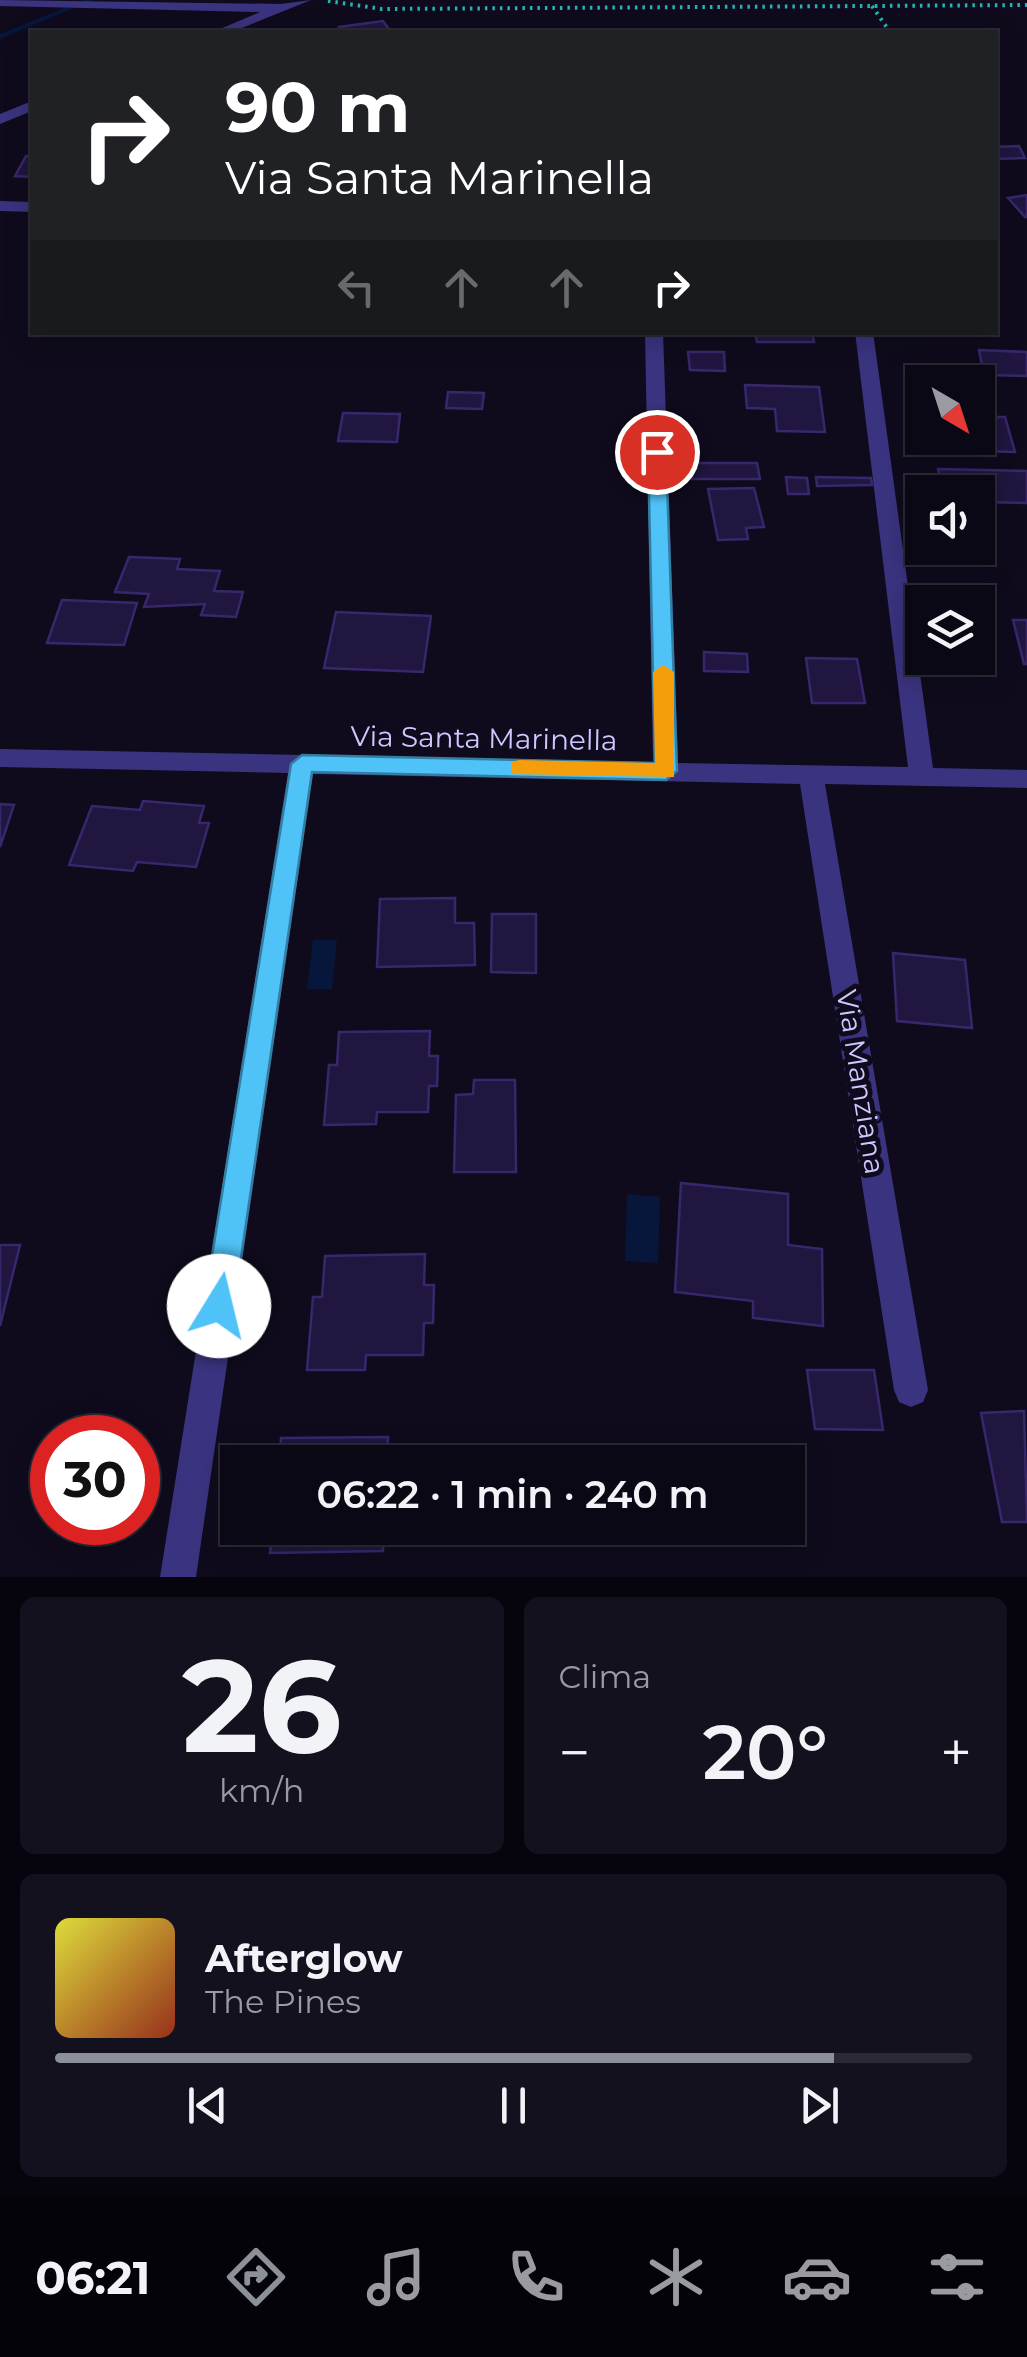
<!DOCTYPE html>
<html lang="it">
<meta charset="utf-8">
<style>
:root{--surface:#0b0816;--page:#14111f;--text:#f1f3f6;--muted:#9a9aa1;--line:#2b2935;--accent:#8c9099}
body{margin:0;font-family:Montserrat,sans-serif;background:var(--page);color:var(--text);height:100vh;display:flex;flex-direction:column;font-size:38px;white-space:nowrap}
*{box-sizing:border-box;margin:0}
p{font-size:32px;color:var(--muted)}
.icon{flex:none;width:55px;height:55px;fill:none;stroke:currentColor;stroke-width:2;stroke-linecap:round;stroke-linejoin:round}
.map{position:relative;height:1577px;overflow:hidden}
.side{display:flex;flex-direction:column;gap:20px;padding:20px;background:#06040c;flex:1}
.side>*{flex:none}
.hud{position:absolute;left:30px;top:30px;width:968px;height:305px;border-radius:0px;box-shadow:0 5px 25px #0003,0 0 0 2px var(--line);background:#202124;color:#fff;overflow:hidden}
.needle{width:65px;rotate:141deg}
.fabs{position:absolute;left:905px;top:365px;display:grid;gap:20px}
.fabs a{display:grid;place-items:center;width:90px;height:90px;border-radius:0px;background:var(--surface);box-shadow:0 5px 25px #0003,0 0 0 2px var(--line);font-size:50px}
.speed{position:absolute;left:30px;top:1415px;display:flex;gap:20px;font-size:50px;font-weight:700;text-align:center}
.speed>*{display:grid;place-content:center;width:130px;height:130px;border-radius:50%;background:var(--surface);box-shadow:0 5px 25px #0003,0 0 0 2px var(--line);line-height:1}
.speed .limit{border:15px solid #d22;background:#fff;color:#111}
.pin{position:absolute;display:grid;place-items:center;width:85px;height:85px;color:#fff;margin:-42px;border:5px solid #fff;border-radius:50%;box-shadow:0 2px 10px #0007}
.me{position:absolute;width:110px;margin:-55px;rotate:9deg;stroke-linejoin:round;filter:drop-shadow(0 0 8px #0008)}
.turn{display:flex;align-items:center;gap:35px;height:210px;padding:0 30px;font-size:45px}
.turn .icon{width:130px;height:130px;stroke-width:2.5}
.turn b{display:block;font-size:70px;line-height:85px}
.lanes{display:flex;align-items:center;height:95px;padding:0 30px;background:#0003;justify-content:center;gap:50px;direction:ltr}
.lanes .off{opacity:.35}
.big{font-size:75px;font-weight:600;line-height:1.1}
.side .widget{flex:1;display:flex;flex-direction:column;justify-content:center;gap:15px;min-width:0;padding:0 35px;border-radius:15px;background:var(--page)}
.side .dial{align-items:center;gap:0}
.dial b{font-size:130px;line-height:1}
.song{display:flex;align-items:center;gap:30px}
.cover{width:120px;height:120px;border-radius:15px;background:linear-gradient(135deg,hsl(60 70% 55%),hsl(10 70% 35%))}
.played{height:10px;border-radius:5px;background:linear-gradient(90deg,var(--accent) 85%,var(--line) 85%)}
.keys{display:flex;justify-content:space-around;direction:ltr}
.heat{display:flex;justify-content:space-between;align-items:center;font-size:55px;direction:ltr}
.side .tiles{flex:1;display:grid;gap:20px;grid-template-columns:1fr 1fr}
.widget:last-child{grid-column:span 2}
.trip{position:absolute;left:220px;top:1445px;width:585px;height:100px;border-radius:0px;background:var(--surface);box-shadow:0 5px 25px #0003,0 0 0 2px var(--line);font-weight:600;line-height:100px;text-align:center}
.tabs{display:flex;height:160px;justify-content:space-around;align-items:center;background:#040309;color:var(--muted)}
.tabs .icon{width:70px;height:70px}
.tabs .on{color:var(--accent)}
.tabs b{font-size:45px;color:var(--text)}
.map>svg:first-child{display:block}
</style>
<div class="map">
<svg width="1027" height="1577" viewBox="0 0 1027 1577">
<rect width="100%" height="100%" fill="#0f0b1d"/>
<g fill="#06173b">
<polygon points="313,940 337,940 332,989 307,989"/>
<polygon points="627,1194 660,1197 658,1263 625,1261"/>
</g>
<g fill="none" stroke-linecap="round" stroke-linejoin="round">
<polygon fill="#06173b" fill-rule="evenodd" points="84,0 93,0 0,39 0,34"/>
</g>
<g fill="#20163f" stroke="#38276c" stroke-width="2.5">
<polygon points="383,21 391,32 343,32 339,27"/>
<polygon points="1019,146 1025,158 995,159 995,147"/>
<polygon points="26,156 32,156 32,177 15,176"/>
<polygon points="1027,195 1027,217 1025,217 1008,198"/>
<polygon points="755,332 812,332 814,342 757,342"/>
<polygon points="979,350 1027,352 1027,376 984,375"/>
<polygon points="688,352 724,352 725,371 690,370"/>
<polygon points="745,385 819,387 825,432 777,431 775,409 747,408"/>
<polygon points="448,392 484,393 482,409 446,408"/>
<polygon points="343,413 400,414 397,442 338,441"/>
<polygon points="978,417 1005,417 1015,452 977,451 975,443 960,443 959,438 978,438"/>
<polygon points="687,463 757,463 760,479 689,479"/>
<polygon points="938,469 1027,471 1027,503 978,502 978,492 944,492"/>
<polygon points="786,477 807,478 809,494 788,494"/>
<polygon points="816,477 871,478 872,485 817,486"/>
<polygon points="754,488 764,527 746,528 748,539 718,540 708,489"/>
<polygon points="129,557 180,559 177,569 220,571 214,591 243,592 236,617 201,615 205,604 144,607 149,594 115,592"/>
<polygon points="62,600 137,603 124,645 47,643"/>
<polygon points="336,612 431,616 423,672 324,668"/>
<polygon points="1013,620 1027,620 1027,664 1024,664"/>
<polygon points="704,652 747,654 748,672 704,671"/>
<polygon points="978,656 980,668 931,666 930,658"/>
<polygon points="806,658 857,659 865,703 812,703"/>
<polygon points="143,801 204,806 199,823 209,823 196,867 137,862 133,871 69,865 92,806 140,810"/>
<polygon points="0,804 14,805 0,847"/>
<polygon points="455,898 455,923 474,923 475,965 377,967 380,899"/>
<polygon points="492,914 536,914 536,973 491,972"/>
<polygon points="893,953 965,960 972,1028 897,1021"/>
<polygon points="430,1031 429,1056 438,1056 437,1086 429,1086 428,1112 377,1112 376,1124 324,1125 329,1065 337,1065 339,1032"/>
<polygon points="474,1080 515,1080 516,1172 454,1172 456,1095 473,1094"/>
<polygon points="681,1183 788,1194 788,1245 822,1249 823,1326 753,1318 753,1301 675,1292"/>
<polygon points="0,1245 20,1245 0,1326"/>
<polygon points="425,1254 424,1285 434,1285 433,1323 424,1323 423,1355 366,1355 365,1370 307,1370 313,1297 322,1297 325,1256"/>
<polygon points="807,1370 874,1370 883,1430 815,1429"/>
<polygon points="1024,1411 1027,1522 1002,1522 981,1413"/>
<polygon points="388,1437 387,1462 279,1462 281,1438"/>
<polygon points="273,1528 384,1528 383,1551 270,1553"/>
</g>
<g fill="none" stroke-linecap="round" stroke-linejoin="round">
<g stroke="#27b3b2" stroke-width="4" stroke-dasharray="2.5 5" stroke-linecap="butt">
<polyline points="328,1 382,9 1027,5"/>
<polyline points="872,6 890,32"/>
</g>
<g fill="#3a337f" fill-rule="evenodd">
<polygon points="0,0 281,4 311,0 232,32 213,32 260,12 0,6"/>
<polygon points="32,101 32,111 0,124 0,114"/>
<polygon points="0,201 32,202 32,212 0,211"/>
<polygon points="645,332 663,332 678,763 908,767 855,332 873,332 933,768 1027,770 1027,788 825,784 928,1390 923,1402 911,1407 899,1402 894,1390 800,784 313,774 196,1577 160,1577 288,773 0,767 0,749 653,762"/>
</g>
</g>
<polygon fill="#4fc3f7" stroke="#337fa1" stroke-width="2.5" points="657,447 666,452 677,771 666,780 312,772 234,1306 229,1316 219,1320 209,1316 204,1306 291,764 302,755 655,763 648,452"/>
<polygon fill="#f59e0b" points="663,665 674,672 674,777 511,774 511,762 519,760 655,763 653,672"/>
<g text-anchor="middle" stroke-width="10" stroke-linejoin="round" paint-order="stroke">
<g font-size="28" fill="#d0c7ff" stroke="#0f0b1d">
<text transform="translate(484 738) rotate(1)" y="10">Via Santa Marinella</text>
<text transform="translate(861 1082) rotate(81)" y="10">Via Manziana</text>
</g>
</g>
</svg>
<div class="fabs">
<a><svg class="needle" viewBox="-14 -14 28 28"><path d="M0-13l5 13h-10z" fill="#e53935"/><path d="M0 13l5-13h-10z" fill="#9a9aa1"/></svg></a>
<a><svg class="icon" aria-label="sound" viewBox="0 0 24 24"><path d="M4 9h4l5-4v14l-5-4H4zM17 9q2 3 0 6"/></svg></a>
<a><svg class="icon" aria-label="layers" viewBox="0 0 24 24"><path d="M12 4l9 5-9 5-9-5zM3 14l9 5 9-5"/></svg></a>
</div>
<div class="speed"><div class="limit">30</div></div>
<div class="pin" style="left:657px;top:452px;background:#d93025"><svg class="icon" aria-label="arrive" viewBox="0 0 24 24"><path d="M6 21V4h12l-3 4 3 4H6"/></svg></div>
<svg class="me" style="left:219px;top:1306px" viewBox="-20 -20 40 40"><circle r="19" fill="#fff"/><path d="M0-13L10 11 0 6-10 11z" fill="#4fc3f7"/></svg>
<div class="trip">06:22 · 1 min · 240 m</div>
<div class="hud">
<div class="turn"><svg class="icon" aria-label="right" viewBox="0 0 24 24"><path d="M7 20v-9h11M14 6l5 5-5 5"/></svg><div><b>90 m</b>Via Santa Marinella</div></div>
<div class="lanes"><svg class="icon off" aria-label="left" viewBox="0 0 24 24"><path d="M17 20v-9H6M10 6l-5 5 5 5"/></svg><svg class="icon off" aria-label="ahead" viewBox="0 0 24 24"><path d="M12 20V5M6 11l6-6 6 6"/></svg><svg class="icon off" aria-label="ahead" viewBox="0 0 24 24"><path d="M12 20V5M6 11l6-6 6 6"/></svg><svg class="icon" aria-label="right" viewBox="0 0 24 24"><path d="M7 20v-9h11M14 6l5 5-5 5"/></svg></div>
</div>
</div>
<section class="side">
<div class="tiles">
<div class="widget dial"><b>26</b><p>km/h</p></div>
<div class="widget"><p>Clima</p>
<div class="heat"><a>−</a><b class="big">20°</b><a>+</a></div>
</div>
<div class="widget">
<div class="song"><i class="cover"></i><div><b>Afterglow</b><p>The Pines</p></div></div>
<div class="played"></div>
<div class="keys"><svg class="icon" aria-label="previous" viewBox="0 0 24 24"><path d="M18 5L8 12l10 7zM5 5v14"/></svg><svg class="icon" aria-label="pause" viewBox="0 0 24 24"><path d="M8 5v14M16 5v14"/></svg><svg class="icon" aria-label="next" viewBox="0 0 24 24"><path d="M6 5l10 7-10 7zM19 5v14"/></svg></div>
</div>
</div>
</section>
<nav class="tabs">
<b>06:21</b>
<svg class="icon on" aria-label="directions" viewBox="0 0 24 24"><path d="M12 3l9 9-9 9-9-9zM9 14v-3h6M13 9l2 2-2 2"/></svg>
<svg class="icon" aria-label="music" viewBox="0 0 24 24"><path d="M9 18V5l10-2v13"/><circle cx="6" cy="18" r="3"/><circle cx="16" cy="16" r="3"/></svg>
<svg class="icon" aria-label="phone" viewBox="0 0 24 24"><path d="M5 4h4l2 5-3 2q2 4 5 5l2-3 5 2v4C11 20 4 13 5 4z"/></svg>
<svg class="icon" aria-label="climate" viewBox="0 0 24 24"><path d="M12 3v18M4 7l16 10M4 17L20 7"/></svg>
<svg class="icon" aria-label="car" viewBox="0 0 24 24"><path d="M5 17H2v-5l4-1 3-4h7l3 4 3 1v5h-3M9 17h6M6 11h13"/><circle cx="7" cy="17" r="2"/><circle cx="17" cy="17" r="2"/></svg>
<svg class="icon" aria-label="filters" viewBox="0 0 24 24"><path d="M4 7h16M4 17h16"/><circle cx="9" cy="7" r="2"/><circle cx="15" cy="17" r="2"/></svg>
</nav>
